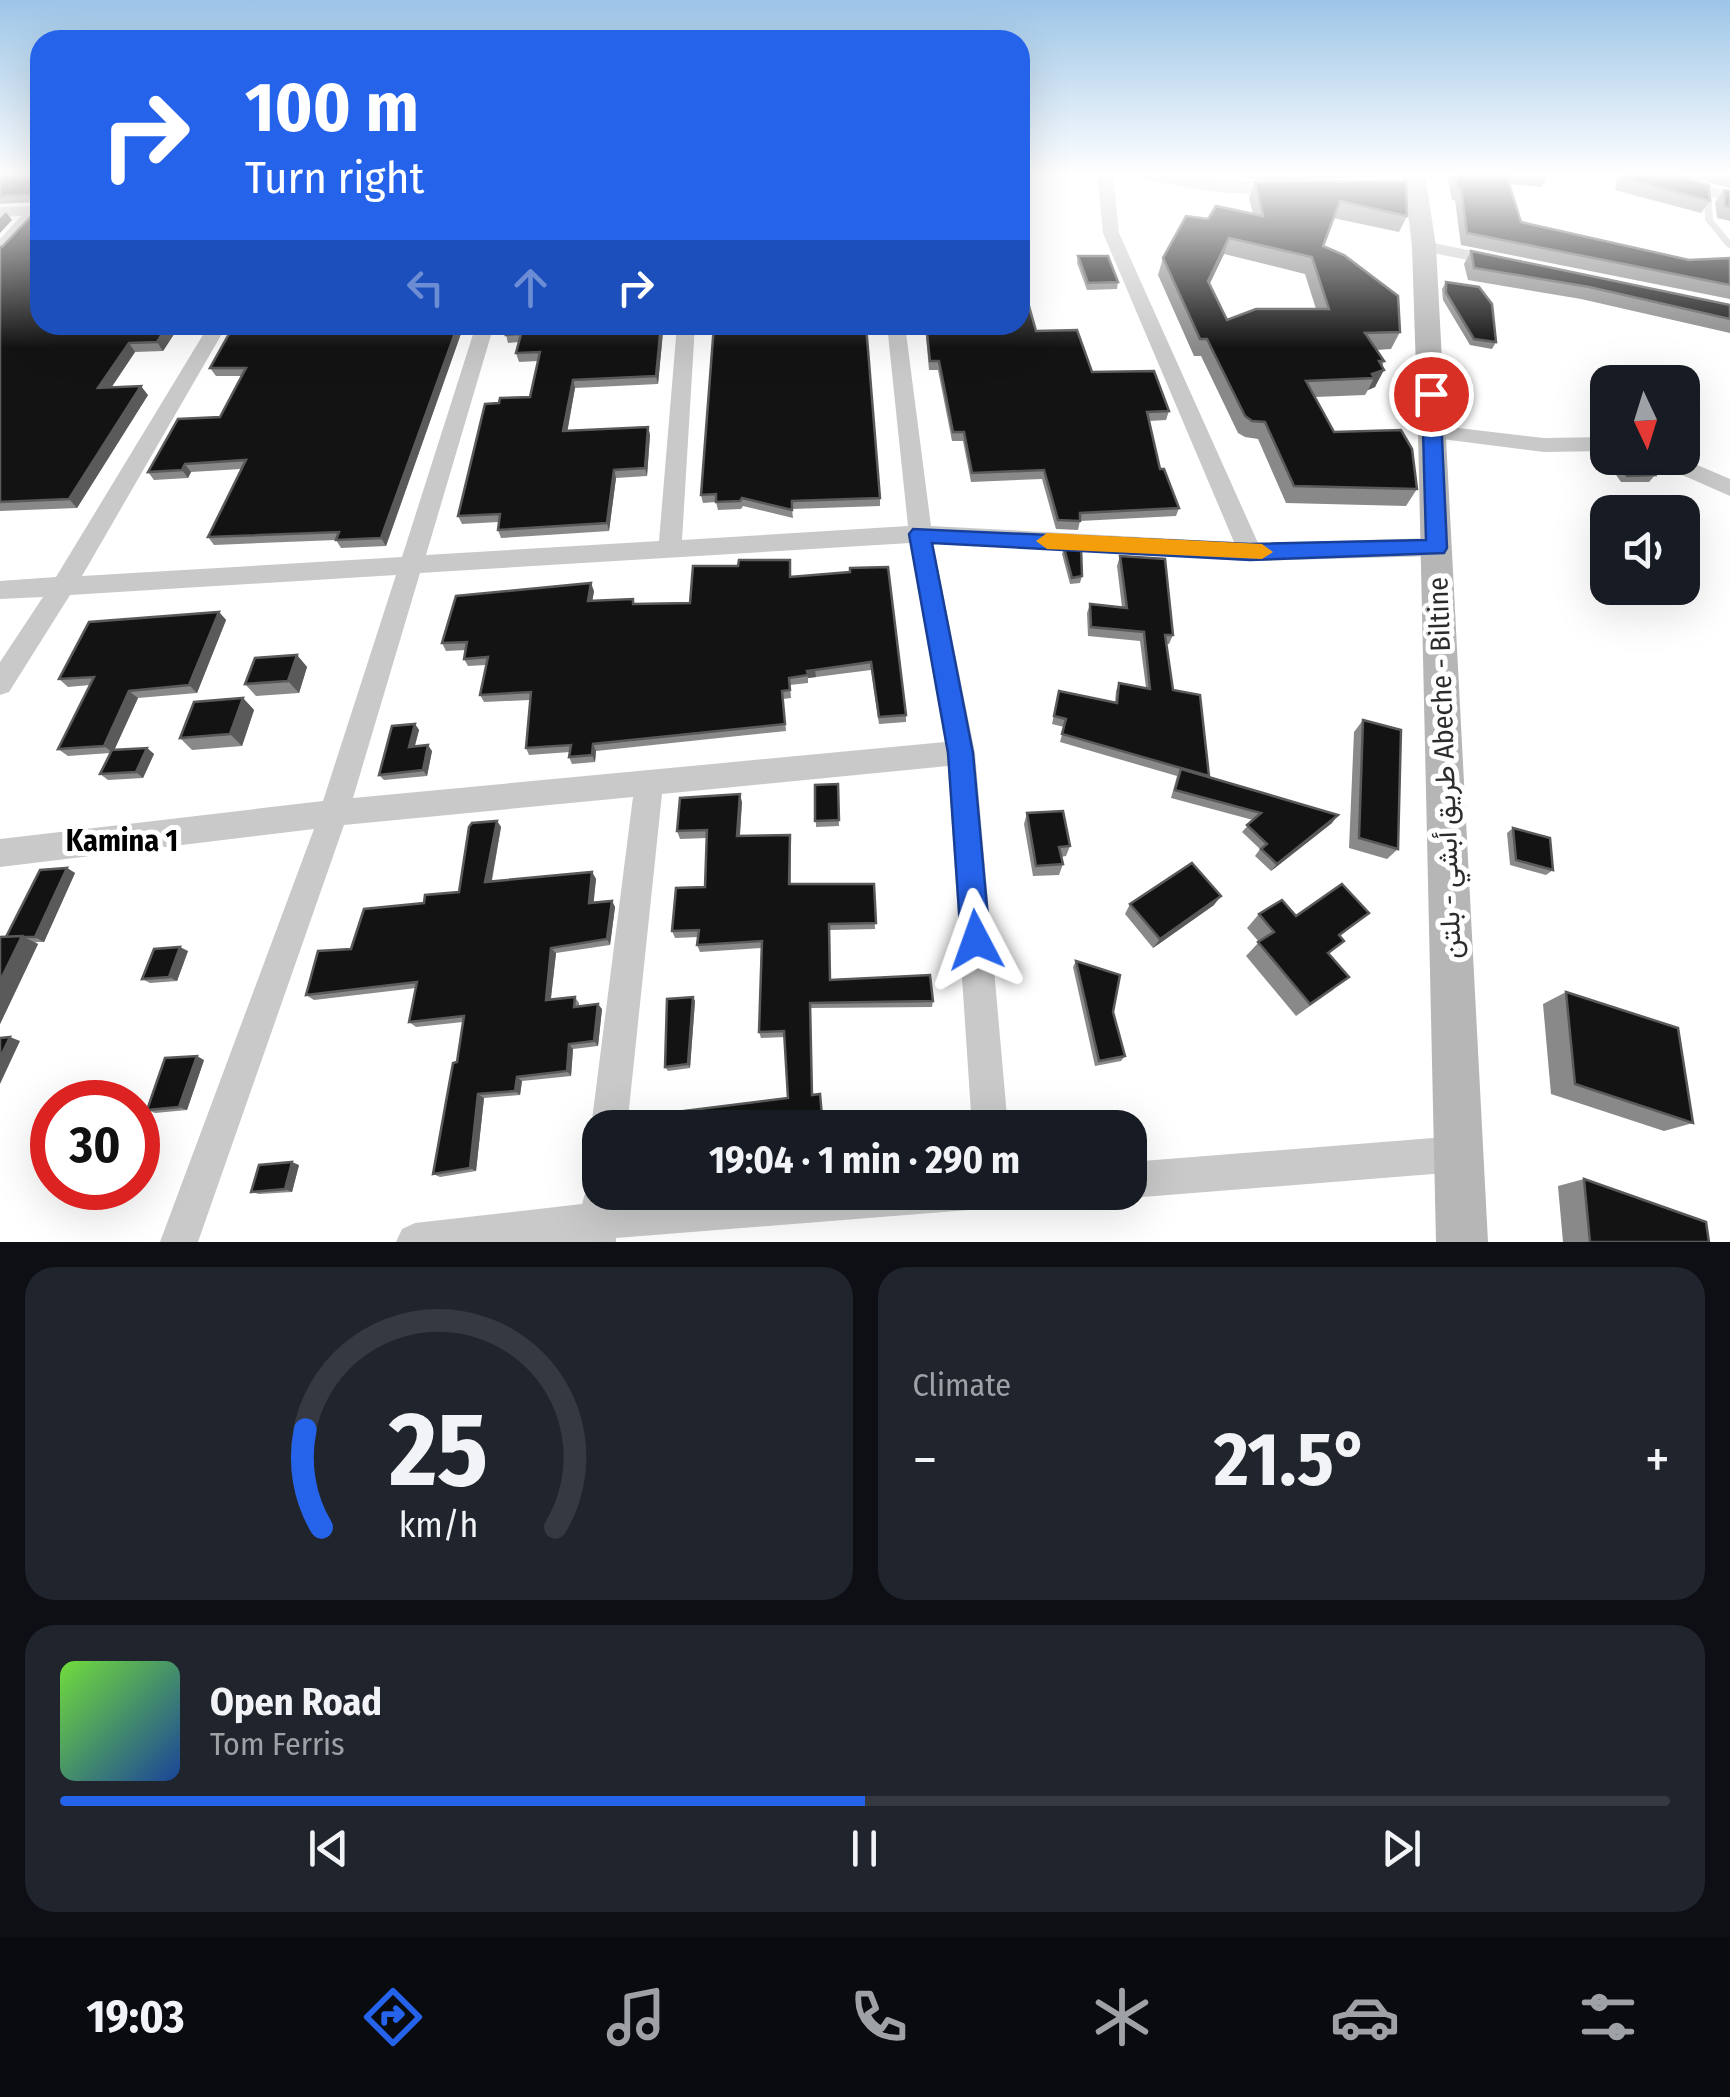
<!DOCTYPE html>
<meta charset="utf-8">
<style>
:root{--surface:#171b24;--page:#20242c;--text:#f1f3f6;--muted:#9ea1a6;--line:#363941;--accent:#2563eb}
body{margin:0;font-family:"Fira Sans Condensed",Vazirmatn,sans-serif;background:var(--page);color:var(--text);height:100vh;display:flex;flex-direction:column;font-size:38px;white-space:nowrap}
*{box-sizing:border-box;margin:0}
p{font-size:32px;color:var(--muted)}
.icon{flex:none;width:55px;height:55px;fill:none;stroke:currentColor;stroke-width:2;stroke-linecap:round;stroke-linejoin:round}
.map{position:relative;height:1242px;overflow:hidden}
.sheet{display:flex;flex-direction:column;gap:25px;padding:25px;background:#0d0f14;flex:1}
.sheet>*{flex:none}
.guide{position:absolute;left:30px;top:30px;width:1000px;height:305px;border-radius:30px;box-shadow:0 10px 40px #0002;background:#2563eb;color:#fff;overflow:hidden}
.needle{width:65px;rotate:176deg}
.controls{position:absolute;left:1590px;top:365px;display:grid;gap:20px}
.controls a{display:grid;place-items:center;width:110px;height:110px;border-radius:20px;background:var(--surface);box-shadow:0 10px 40px #0002;font-size:50px}
.speed{position:absolute;left:30px;top:1080px;display:flex;gap:20px;font-size:50px;font-weight:700;text-align:center}
.speed>*{display:grid;place-content:center;width:130px;height:130px;border-radius:50%;background:var(--surface);box-shadow:0 10px 40px #0002;line-height:1}
.speed .limit{border:15px solid #d22;background:#fff;color:#111}
.pin{position:absolute;display:grid;place-items:center;width:85px;height:85px;color:#fff;margin:-42px;border:5px solid #fff;border-radius:50%;box-shadow:0 2px 10px #0007}
.me{position:absolute;width:110px;margin:-55px;rotate:356deg;stroke-linejoin:round;filter:drop-shadow(0 0 8px #0008)}
.turn{display:flex;align-items:center;gap:35px;height:210px;padding:0 50px;font-size:45px}
.turn .icon{width:130px;height:130px;stroke-width:2.5}
.turn b{display:block;font-size:70px;line-height:85px}
.lanes{display:flex;align-items:center;height:95px;padding:0 50px;background:#0003;justify-content:center;gap:50px;direction:ltr}
.lanes .off{opacity:.35}
.big{font-size:75px;font-weight:700;line-height:1.1}
.sheet .card{flex:1;display:flex;flex-direction:column;justify-content:center;gap:15px;min-width:0;padding:0 35px;border-radius:30px;background:var(--page)}
.sheet .dial{align-items:center;gap:0}
.dial svg{height:260px;overflow:visible;fill:none;stroke:var(--line);stroke-width:7;stroke-linecap:round;text-anchor:middle}
.dial text{fill:var(--text);stroke:none}
.song{display:flex;align-items:center;gap:30px}
.cover{width:120px;height:120px;border-radius:15px;background:linear-gradient(135deg,hsl(100 70% 55%),hsl(220 70% 35%))}
.played{height:10px;border-radius:5px;background:linear-gradient(90deg,var(--accent) 50%,var(--line) 50%)}
.keys{display:flex;justify-content:space-around;direction:ltr}
.heat{display:flex;justify-content:space-between;align-items:center;font-size:55px;direction:ltr}
.sheet .tiles{flex:1;display:grid;gap:25px;grid-template-columns:1fr 1fr}
.card:last-child{grid-column:span 2}
.trip{position:absolute;left:582px;top:1110px;width:565px;height:100px;border-radius:30px;background:var(--surface);box-shadow:0 10px 40px #0002;font-weight:700;line-height:100px;text-align:center}
.tab-bar{display:flex;height:160px;justify-content:space-around;align-items:center;background:#090b0e;color:var(--muted)}
.tab-bar .icon{width:70px;height:70px}
.tab-bar .on{color:var(--accent)}
.tab-bar b{font-size:45px;color:var(--text)}
.map>svg:first-child{display:block}
</style>
<div class="map">
<svg width="1730" height="1242" viewBox="0 0 1730 1242">
<rect width="100%" height="100%" fill="#fff"/>
<g fill="none" stroke-linecap="round" stroke-linejoin="round">
<polygon fill="#c9c9c9" fill-rule="evenodd" points="1704,189 1711,191 1713,220 1730,240 1730,248 1727,247 1705,220"/>
<g fill="#c9c9c9" fill-rule="evenodd">
<path d="M 1097,174 L 1113,174 L 1119,233 L 1258,543 L 1437,538 L 1449,547 L 1437,556 L 1250,561 L 933,543 L 975,753 L 1008,1128 L 972,1128 L 948,766 L 662,794 L 627,1128 L 600,1128 L 600,1142 L 591,1128 L 633,797 L 344,825 L 198,1242 L 160,1242 L 314,829 L 0,867 L 0,839 L 323,801 L 396,575 L 70,595 L 9,692 L 0,695 L 0,662 L 43,597 L 0,599 L 0,581 L 56,577 L 209,325 L 227,325 L 82,576 L 402,557 L 476,325 L 494,325 L 426,555 L 659,541 L 677,325 L 695,325 L 682,540 L 908,526 L 887,325 L 905,325 L 931,526 L 1234,542 L 1103,233 ZM 910,543 L 945,742 L 353,798 L 420,573 Z"/>
<polygon points="1637,174 1663,174 1730,192 1730,202"/>
<polygon points="40,206 40,216 6,253 0,254 0,239 21,216 0,217 0,207"/>
<polygon points="1424,241 1502,257 1511,262 1502,267 1418,250 1418,242"/>
<polygon points="1433,425 1544,438 1608,437 1608,451 1544,452 1426,437 1422,432 1426,427"/>
<polygon points="1652,458 1681,458 1730,479 1730,496 1655,463"/>
<polygon points="1458,1136 1471,1141 1476,1154 1471,1167 1458,1172 1130,1198 1117,1192 1130,1192 1130,1162"/>
<polygon points="600,1174 600,1192 620,1192 620,1201 726,1192 987,1192 982,1205 969,1210 616,1238 616,1242 396,1242 402,1229 415,1223 582,1204 589,1179"/>
</g>
<polygon fill="#c9c9c9" fill-rule="evenodd" points="1135,174 1295,184 1305,190 1295,196 1216,192 1145,180"/>
<polygon fill="#b6b6b6" fill-rule="evenodd" points="1403,174 1425,174 1436,246 1488,1242 1436,1242 1418,432 1412,246"/>
</g>
<g fill="#898989" fill-rule="evenodd">
<polygon points="0,174 40,174 40,325 180,325 163,351 135,352 111,388 148,395 77,508 0,511 0,247 2,247 37,210 37,202 0,204"/>
<polygon points="1218,174 1398,174 1397,176 1269,181"/>
<polygon points="1447,174 1548,174 1542,187 1509,184 1521,222 1689,260 1730,258 1730,299 1461,245 1455,200 1452,200"/>
<polygon points="1618,174 1671,174 1710,201 1701,213 1615,190"/>
<polygon points="1677,174 1730,174 1730,188"/>
<path d="M 1255,182 L 1407,216 L 1399,232 L 1333,218 L 1323,246 L 1400,332 L 1391,349 L 1376,350 L 1384,361 L 1375,387 L 1368,390 L 1365,395 L 1315,397 L 1334,432 L 1417,489 L 1406,506 L 1286,503 L 1258,439 L 1245,437 L 1238,433 L 1201,356 L 1194,356 L 1158,275 L 1163,258 L 1208,219 L 1253,214 L 1249,198 ZM 1224,254 L 1305,274 L 1316,309 L 1227,320 L 1209,284 Z"/>
<polygon points="1724,190 1730,191 1730,221 1717,218 1715,202"/>
<polygon points="1471,251 1730,305 1730,333 1581,299 1468,280 1464,264"/>
<polygon points="1078,256 1118,282 1117,289 1087,290 1077,263"/>
<polygon points="1446,282 1496,342 1492,349 1470,345 1443,300 1442,289"/>
<polygon points="464,325 386,546 341,548 336,540 214,545 208,537 241,469 191,472 188,478 154,480 148,472 220,417 242,376 216,376 210,368"/>
<polygon points="714,325 880,498 880,506 792,509 793,518 743,506 741,509 718,510 716,502 703,503 701,495"/>
<polygon points="925,325 1036,331 1092,372 1169,411 1166,420 1149,421 1160,469 1179,508 1176,516 1080,521 1078,530 1056,529 1042,479 971,482 963,441 952,441 938,370 929,370"/>
<polygon points="663,332 658,384 575,388 567,431 648,427 650,435 647,476 616,478 609,531 501,538 498,530 499,522 462,524 458,516 499,403 530,397 538,361 519,362 516,353 519,342 508,343 506,335"/>
<polygon points="1608,455 1608,458 1643,458 1655,475 1649,482 1621,482 1605,459"/>
<polygon points="1064,548 1082,576 1080,583 1070,584 1062,554"/>
<polygon points="1120,556 1173,635 1169,644 1166,644 1173,690 1208,777 1332,823 1271,871 1255,856 1260,849 1242,832 1253,820 1171,798 1177,776 1060,742 1064,727 1052,724 1059,691 1115,703 1116,691 1119,683 1146,688 1140,641 1088,636 1087,613 1090,604 1122,607 1117,566"/>
<polygon points="850,572 906,715 906,722 879,724 871,670 816,677 808,678 808,683 790,685 791,698 783,699 786,731 596,751 595,762 572,764 569,757 570,752 529,755 526,748 530,700 484,702 480,695 486,665 468,666 464,659 466,650 446,651 442,643 594,591 592,601 633,599 635,604 690,603 791,576"/>
<polygon points="219,612 226,620 197,693 138,698 114,750 147,748 154,754 143,778 108,780 100,774 110,753 68,756 58,749 90,685 68,687 59,679"/>
<polygon points="297,655 307,667 299,693 256,696 245,684"/>
<polygon points="243,698 254,710 242,746 192,750 180,738"/>
<polygon points="1363,720 1398,849 1387,859 1349,848 1354,732"/>
<polygon points="415,724 419,730 415,746 432,751 427,776 384,780 379,775"/>
<polygon points="838,784 839,826 816,827 815,785"/>
<polygon points="742,802 740,836 791,843 791,884 874,884 875,929 830,930 830,980 933,1001 932,1007 811,1008 812,1095 820,1094 823,1120 767,1128 650,1128 788,1098 785,1037 761,1038 759,1032 761,948 700,952 697,945 698,937 675,938 672,931 705,887 707,838 680,839 677,831"/>
<polygon points="1027,813 1070,846 1066,856 1061,857 1063,864 1059,875 1033,876 1024,824"/>
<polygon points="497,821 501,827 492,881 592,872 596,879 593,903 612,901 615,907 610,945 556,953 551,999 575,997 579,1003 579,1006 602,1009 598,1046 573,1049 571,1076 522,1081 520,1095 484,1098 476,1171 440,1177 433,1174 457,1062 463,1022 416,1027 409,1022 416,988 314,1000 306,995 351,949 424,903 459,892"/>
<polygon points="1513,828 1553,870 1546,875 1510,865 1507,833"/>
<polygon points="67,868 75,873 44,942 35,942 38,944 0,1024 0,937 6,937"/>
<polygon points="1130,904 1214,905 1153,948 1125,914"/>
<polygon points="1369,913 1340,936 1329,954 1334,989 1296,1016 1246,956 1259,942 1247,928 1259,914 1296,916"/>
<polygon points="188,951 177,981 150,983 142,979"/>
<polygon points="1076,961 1113,1012 1125,1056 1121,1061 1095,1066 1073,967"/>
<polygon points="1566,992 1693,1123 1664,1131 1551,1094 1543,1004"/>
<polygon points="693,997 695,1001 690,1068 668,1071 665,1067"/>
<polygon points="204,1060 187,1110 155,1113 147,1110"/>
<polygon points="299,1165 292,1192 259,1194 251,1192"/>
<polygon points="1584,1179 1709,1242 1563,1242 1558,1186"/>
</g>
<g fill="#5a5a5a">
<polygon points="6,212 12,220 0,233 0,218"/>
<polygon points="1229,238 1224,254 1203,298 1208,281"/>
<polygon points="168,325 180,325 163,351 157,342"/>
<polygon points="458,325 464,325 386,546 381,538"/>
<polygon points="661,325 663,332 658,384 656,376"/>
<polygon points="129,343 135,352 105,397 98,388"/>
<polygon points="1384,370 1375,387 1368,390 1374,378 1372,374"/>
<polygon points="573,380 575,388 566,439 563,431"/>
<polygon points="141,386 148,395 77,508 69,499"/>
<polygon points="648,427 650,435 647,476 645,468"/>
<polygon points="185,464 191,472 188,478 182,470"/>
<polygon points="614,470 616,478 609,531 607,523"/>
<polygon points="591,583 594,591 591,609 588,601"/>
<polygon points="219,612 226,620 197,693 189,685"/>
<polygon points="297,655 307,667 299,693 288,681"/>
<polygon points="815,670 816,677 808,678 807,671"/>
<polygon points="129,691 138,698 113,753 104,746"/>
<polygon points="243,698 254,710 242,746 230,734"/>
<polygon points="415,724 419,730 413,752 409,747"/>
<polygon points="593,744 596,751 595,762 592,755"/>
<polygon points="428,745 432,751 427,776 423,770"/>
<polygon points="147,748 154,754 143,778 136,772"/>
<polygon points="740,794 742,802 739,844 737,836"/>
<polygon points="1338,815 1332,823 1271,871 1277,864"/>
<polygon points="497,821 501,827 490,888 485,882"/>
<polygon points="67,868 75,873 44,942 35,937"/>
<polygon points="592,872 596,879 593,909 589,903"/>
<polygon points="1221,896 1214,905 1153,948 1160,939"/>
<polygon points="612,901 615,907 610,945 607,939"/>
<polygon points="22,936 38,944 0,1024 0,981"/>
<polygon points="180,947 188,951 177,981 169,977"/>
<polygon points="551,948 556,953 550,1005 546,1000"/>
<polygon points="693,997 695,1001 690,1068 688,1064"/>
<polygon points="598,1004 602,1009 598,1046 594,1041"/>
<polygon points="10,1037 20,1041 0,1084 0,1058"/>
<polygon points="569,1044 573,1049 571,1076 567,1071"/>
<polygon points="197,1056 204,1060 187,1110 179,1107"/>
<polygon points="517,1077 522,1081 520,1095 515,1091"/>
<polygon points="478,1094 484,1098 476,1171 470,1168"/>
<polygon points="292,1162 299,1165 292,1192 285,1189"/>
</g>
<g fill="#131313" stroke="#5a5a5a" stroke-width="2.5" fill-rule="evenodd">
<polygon points="0,174 40,174 40,325 168,325 157,342 129,343 98,388 141,386 69,499 0,502 0,247 2,247 37,210 38,198 34,194 0,196"/>
<polygon points="1455,174 1506,174 1521,222 1689,260 1730,258 1730,285 1467,233 1461,188 1458,188"/>
<polygon points="1623,174 1671,174 1709,185 1710,201 1622,178"/>
<path d="M 1406,181 L 1407,216 L 1340,201 L 1323,246 L 1344,255 L 1398,296 L 1400,332 L 1365,333 L 1384,361 L 1379,361 L 1384,370 L 1372,374 L 1374,378 L 1306,381 L 1334,432 L 1401,430 L 1412,449 L 1417,489 L 1294,486 L 1265,422 L 1252,421 L 1245,416 L 1207,339 L 1200,339 L 1163,258 L 1186,216 L 1208,219 L 1216,206 L 1263,216 L 1255,182 ZM 1229,238 L 1312,257 L 1329,309 L 1256,309 L 1227,320 L 1208,281 Z"/>
<polygon points="1724,190 1730,191 1730,207 1725,206"/>
<polygon points="1471,251 1730,305 1730,319 1589,287 1474,268"/>
<polygon points="1078,256 1108,256 1118,282 1088,283"/>
<polygon points="1020,274 1036,331 1077,330 1092,372 1154,371 1169,411 1147,412 1160,469 1164,469 1179,508 1080,513 1080,521 1058,520 1044,470 972,473 964,432 953,432 939,361 930,361 926,325 1020,325"/>
<polygon points="1446,282 1479,287 1492,304 1496,342 1474,339 1446,293"/>
<polygon points="234,325 458,325 381,538 336,540 339,532 208,537 246,460 185,464 182,470 148,472 178,419 220,417 246,368 210,368"/>
<polygon points="509,325 661,325 656,376 573,380 563,431 648,427 645,468 614,470 607,523 498,530 500,514 458,516 485,404 499,403 500,398 530,397 540,352 516,353 521,334 506,335"/>
<polygon points="714,325 866,325 880,498 792,501 792,510 742,498 740,501 716,502 716,494 701,495"/>
<polygon points="1614,458 1643,458 1655,475 1627,476"/>
<polygon points="1064,548 1081,548 1082,576 1072,578"/>
<polygon points="1120,556 1165,559 1173,635 1165,635 1173,690 1200,695 1209,776 1062,734 1066,719 1054,716 1059,691 1117,703 1119,683 1150,689 1144,632 1091,627 1090,604 1127,608"/>
<polygon points="739,560 790,560 790,577 850,572 850,568 888,567 906,715 879,717 871,662 815,670 807,671 808,675 789,678 790,690 782,691 785,724 593,744 592,755 569,757 571,745 526,748 531,692 480,695 488,657 464,659 467,642 442,643 456,596 591,583 588,601 633,599 633,604 690,603 693,566 738,566"/>
<polygon points="219,612 189,685 129,691 104,746 58,749 94,677 59,679 89,622"/>
<polygon points="297,655 288,681 245,684 255,658"/>
<polygon points="243,698 230,734 180,738 194,702"/>
<polygon points="1363,720 1401,730 1398,849 1359,838"/>
<polygon points="415,724 409,747 428,745 423,770 379,775 392,726"/>
<polygon points="147,748 136,772 100,774 112,750"/>
<polygon points="1181,769 1338,815 1277,864 1261,849 1267,844 1247,825 1261,813 1175,790"/>
<polygon points="838,784 839,820 815,821 815,785"/>
<polygon points="740,794 737,836 790,835 789,884 874,884 876,923 829,924 830,980 930,975 933,1001 810,1003 812,1095 820,1094 822,1116 766,1123 752,1128 650,1128 651,1115 788,1098 784,1031 759,1032 762,941 697,945 699,930 672,931 676,888 705,887 707,830 677,831 680,798"/>
<polygon points="1063,811 1070,846 1059,847 1063,864 1036,866 1027,813"/>
<polygon points="497,821 485,882 592,872 589,903 612,901 607,939 551,948 546,1000 575,997 574,1007 598,1004 594,1041 569,1044 567,1071 517,1077 515,1091 478,1094 470,1168 433,1174 453,1063 457,1062 464,1016 409,1022 417,982 306,995 318,951 351,949 364,909 424,903 425,895 459,892 469,827 472,823"/>
<polygon points="1513,828 1550,838 1553,870 1516,860"/>
<polygon points="1192,863 1221,896 1160,939 1130,904"/>
<polygon points="67,868 35,937 6,937 40,870"/>
<polygon points="1342,884 1369,913 1339,935 1344,941 1328,953 1349,977 1310,1004 1258,942 1274,932 1259,914 1282,900 1296,916"/>
<polygon points="22,936 0,981 0,937"/>
<polygon points="180,947 169,977 142,979 154,949"/>
<polygon points="1076,961 1120,975 1113,1012 1125,1056 1099,1061"/>
<polygon points="1566,992 1678,1028 1693,1123 1575,1084"/>
<polygon points="693,997 688,1064 665,1067 667,999"/>
<polygon points="10,1037 0,1058 0,1038"/>
<polygon points="197,1056 179,1107 147,1110 165,1058"/>
<polygon points="292,1162 285,1189 251,1192 259,1165"/>
<polygon points="1584,1179 1706,1222 1709,1242 1590,1242"/>
</g>
<linearGradient id="sky" x2="0" y2="1"><stop stop-color="#9cc5e7"/><stop offset="0.5" stop-color="#fff"/><stop offset="1" stop-color="#fff" stop-opacity="0"/></linearGradient>
<rect width="1730" height="348" fill="url(#sky)"/>
<polygon fill="#2563eb" stroke="#184099" stroke-width="2.5" points="1431,389 1440,394 1447,548 1444,553 1250,560 932,543 973,753 990,940 986,950 976,955 965,950 961,940 948,753 909,534 913,529 1250,544 1426,540 1422,394"/>
<polygon fill="#f59e0b" points="1047,533 1262,544 1273,552 1262,559 1047,549 1036,541"/>
<g text-anchor="middle" stroke-width="10" stroke-linejoin="round" paint-order="stroke">
<g font-size="28" fill="#2c2c2c" stroke="#fff">
<text transform="translate(1444 768) rotate(-92)" y="10">طريق أبشي - بلتن Abeche - Biltine</text>
</g>
<g font-size="30" font-weight="bold" fill="#000" stroke="#fff">
<text x="122" y="851">Kamina 1</text>
</g>
</g>
</svg>
<div class="controls">
<a><svg class="needle" viewBox="-14 -14 28 28"><path d="M0-13l5 13h-10z" fill="#e53935"/><path d="M0 13l5-13h-10z" fill="#9ea1a6"/></svg></a>
<a><svg class="icon" aria-label="sound" viewBox="0 0 24 24"><path d="M4 9h4l5-4v14l-5-4H4zM17 9q2 3 0 6"/></svg></a>
</div>
<div class="speed"><div class="limit">30</div></div>
<div class="pin" style="left:1431px;top:394px;background:#d93025"><svg class="icon" aria-label="arrive" viewBox="0 0 24 24"><path d="M6 21V4h12l-3 4 3 4H6"/></svg></div>
<svg class="me" style="left:976px;top:940px" viewBox="-20 -20 40 40"><path d="M0-17L14 15 0 8-14 15z" fill="#2563eb" stroke="#fff" stroke-width="4"/></svg>
<div class="trip">19:04 · 1 min · 290 m</div>
<div class="guide">
<div class="turn"><svg class="icon" aria-label="right" viewBox="0 0 24 24"><path d="M7 20v-9h11M14 6l5 5-5 5"/></svg><div><b>100 m</b>Turn right</div></div>
<div class="lanes"><svg class="icon off" aria-label="left" viewBox="0 0 24 24"><path d="M17 20v-9H6M10 6l-5 5 5 5"/></svg><svg class="icon off" aria-label="ahead" viewBox="0 0 24 24"><path d="M12 20V5M6 11l6-6 6 6"/></svg><svg class="icon" aria-label="right" viewBox="0 0 24 24"><path d="M7 20v-9h11M14 6l5 5-5 5"/></svg></div>
</div>
</div>
<section class="sheet">
<div class="tiles">
<div class="card dial"><svg viewBox="0 0 100 80">
<path d="M14 69A42 42 0 1 1 86 69"/>
<path d="M14 69A42 42 0 0 1 9 39" stroke="#2563eb"/>
<text x="50" y="56" font-size="32" font-weight="700">25</text>
<text x="50" y="72" font-size="11">km/h</text>
</svg></div>
<div class="card"><p>Climate</p>
<div class="heat"><a>−</a><b class="big">21.5°</b><a>+</a></div>
</div>
<div class="card">
<div class="song"><i class="cover"></i><div><b>Open Road</b><p>Tom Ferris</p></div></div>
<div class="played"></div>
<div class="keys"><svg class="icon" aria-label="previous" viewBox="0 0 24 24"><path d="M18 5L8 12l10 7zM5 5v14"/></svg><svg class="icon" aria-label="pause" viewBox="0 0 24 24"><path d="M8 5v14M16 5v14"/></svg><svg class="icon" aria-label="next" viewBox="0 0 24 24"><path d="M6 5l10 7-10 7zM19 5v14"/></svg></div>
</div>
</div>
</section>
<nav class="tab-bar">
<b>19:03</b>
<svg class="icon on" aria-label="directions" viewBox="0 0 24 24"><path d="M12 3l9 9-9 9-9-9zM9 14v-3h6M13 9l2 2-2 2"/></svg>
<svg class="icon" aria-label="music" viewBox="0 0 24 24"><path d="M9 18V5l10-2v13"/><circle cx="6" cy="18" r="3"/><circle cx="16" cy="16" r="3"/></svg>
<svg class="icon" aria-label="phone" viewBox="0 0 24 24"><path d="M5 4h4l2 5-3 2q2 4 5 5l2-3 5 2v4C11 20 4 13 5 4z"/></svg>
<svg class="icon" aria-label="climate" viewBox="0 0 24 24"><path d="M12 3v18M4 7l16 10M4 17L20 7"/></svg>
<svg class="icon" aria-label="car" viewBox="0 0 24 24"><path d="M5 17H2v-5l4-1 3-4h7l3 4 3 1v5h-3M9 17h6M6 11h13"/><circle cx="7" cy="17" r="2"/><circle cx="17" cy="17" r="2"/></svg>
<svg class="icon" aria-label="filters" viewBox="0 0 24 24"><path d="M4 7h16M4 17h16"/><circle cx="9" cy="7" r="2"/><circle cx="15" cy="17" r="2"/></svg>
</nav>
